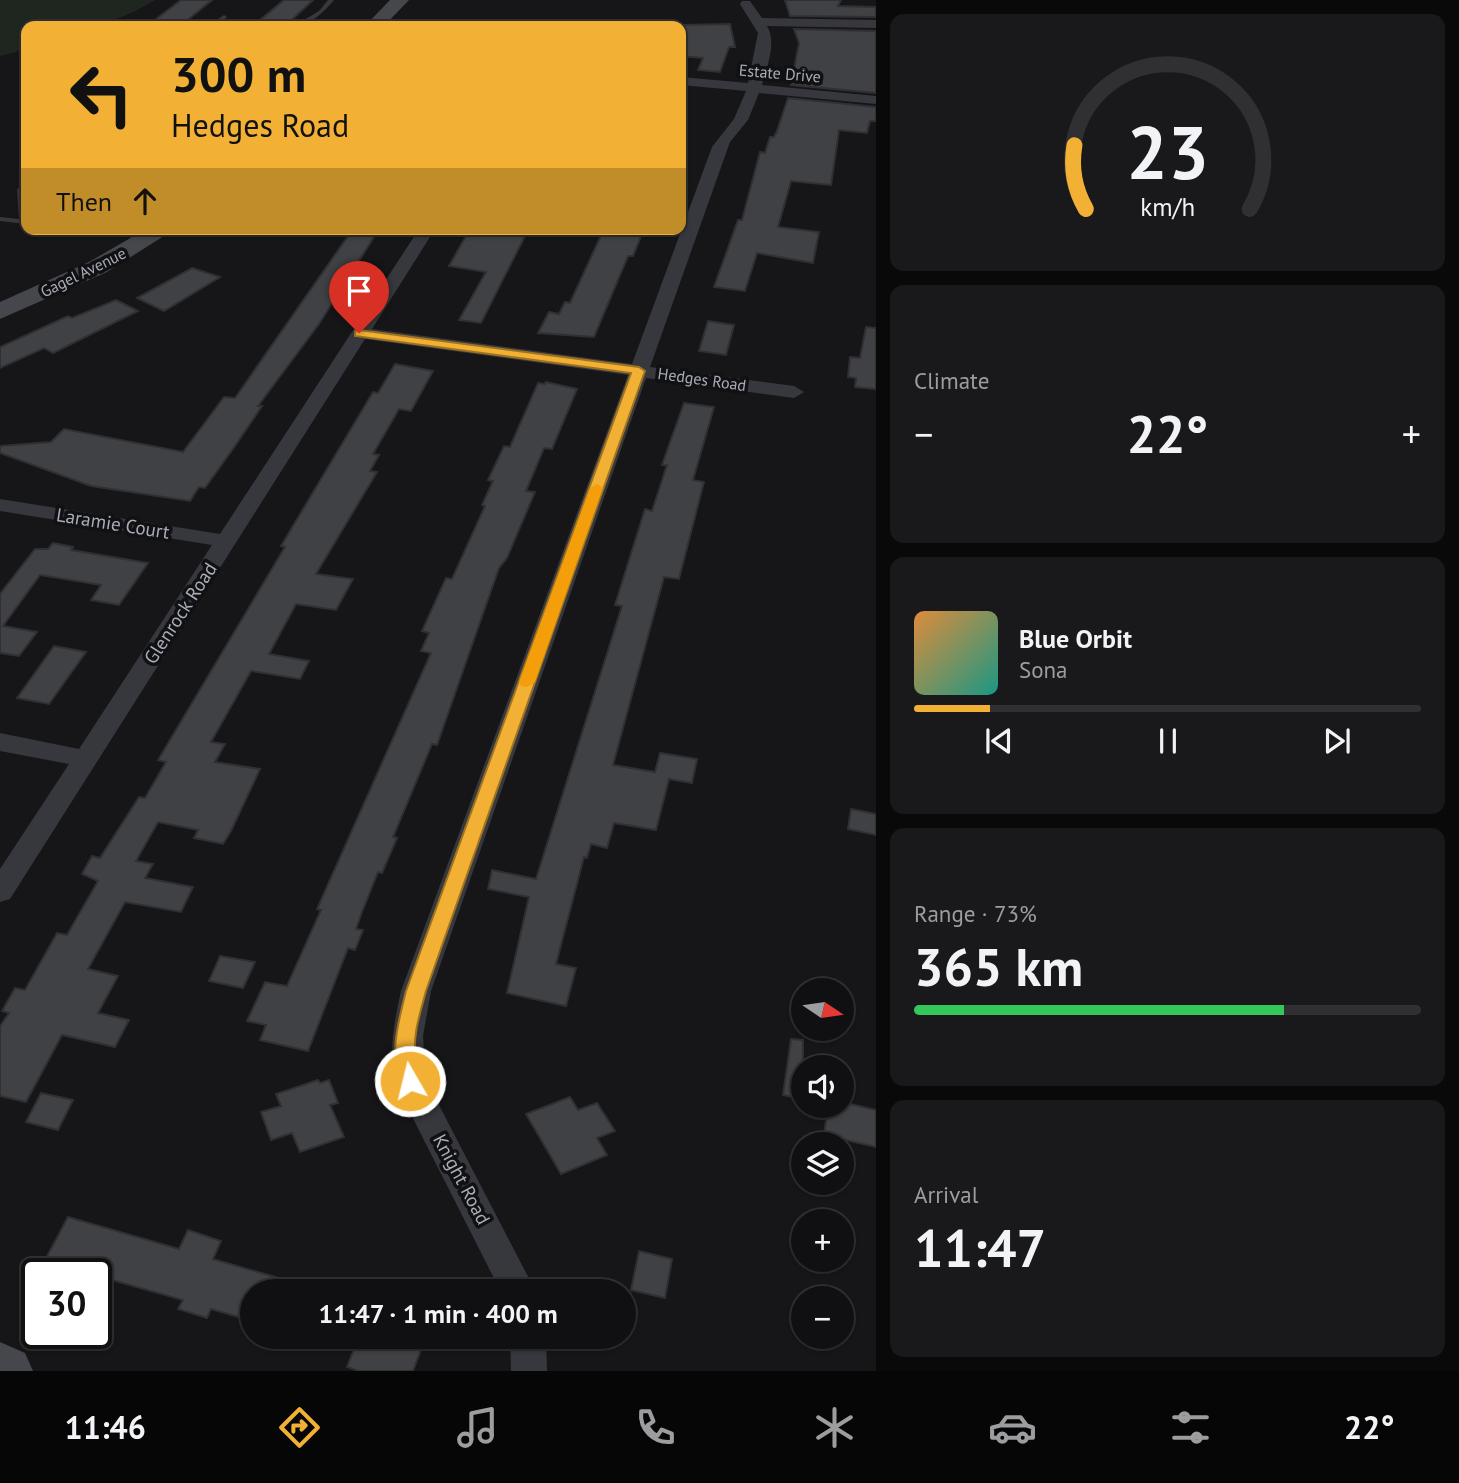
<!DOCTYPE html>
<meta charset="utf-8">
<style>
:root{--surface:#101012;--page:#19191b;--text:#f1f3f6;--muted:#9c9d9f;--line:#303032;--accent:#f2b134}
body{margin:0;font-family:"PT Sans",sans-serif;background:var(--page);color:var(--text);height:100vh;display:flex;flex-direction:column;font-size:26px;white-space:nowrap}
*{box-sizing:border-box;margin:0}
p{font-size:23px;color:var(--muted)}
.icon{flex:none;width:38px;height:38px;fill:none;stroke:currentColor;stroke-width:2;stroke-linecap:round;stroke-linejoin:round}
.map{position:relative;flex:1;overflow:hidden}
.panel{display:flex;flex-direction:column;gap:14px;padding:14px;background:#09090a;width:583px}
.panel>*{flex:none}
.guide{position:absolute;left:21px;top:21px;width:665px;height:214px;border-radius:14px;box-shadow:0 2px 5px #0004,0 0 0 2px var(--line);background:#f2b134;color:#111;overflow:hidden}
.needle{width:46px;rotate:103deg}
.fabs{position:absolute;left:791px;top:978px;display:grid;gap:14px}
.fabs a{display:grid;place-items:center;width:63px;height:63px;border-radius:50%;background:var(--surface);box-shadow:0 2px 5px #0004,0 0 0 2px var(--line);font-size:35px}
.speed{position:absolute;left:21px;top:1258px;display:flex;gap:14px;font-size:35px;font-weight:700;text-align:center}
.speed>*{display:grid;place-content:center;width:91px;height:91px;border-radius:50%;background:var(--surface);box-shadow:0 2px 5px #0004,0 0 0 2px var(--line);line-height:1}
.speed .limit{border:4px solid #111;border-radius:10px;background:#fff;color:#111}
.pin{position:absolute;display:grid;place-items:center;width:60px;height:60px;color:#fff;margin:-72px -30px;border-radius:50% 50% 50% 0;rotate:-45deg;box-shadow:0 0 7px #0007}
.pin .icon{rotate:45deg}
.me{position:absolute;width:77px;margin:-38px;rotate:352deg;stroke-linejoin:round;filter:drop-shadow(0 0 5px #0008)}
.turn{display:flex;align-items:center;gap:24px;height:147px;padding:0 35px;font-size:32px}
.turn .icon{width:91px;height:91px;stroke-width:2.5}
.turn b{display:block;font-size:49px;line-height:60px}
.then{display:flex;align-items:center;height:66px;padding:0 35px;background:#0003;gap:14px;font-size:26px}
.big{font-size:52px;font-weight:600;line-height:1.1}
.panel .tile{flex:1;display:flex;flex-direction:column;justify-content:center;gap:10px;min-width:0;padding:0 24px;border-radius:14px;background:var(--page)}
.panel .dial{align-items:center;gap:0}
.dial svg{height:182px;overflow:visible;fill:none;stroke:var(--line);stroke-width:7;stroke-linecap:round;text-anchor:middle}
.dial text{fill:var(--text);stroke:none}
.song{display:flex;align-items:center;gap:21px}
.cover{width:84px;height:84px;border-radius:10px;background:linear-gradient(135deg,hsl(30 70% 55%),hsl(170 70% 35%))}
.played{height:7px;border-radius:4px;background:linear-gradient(90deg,var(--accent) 15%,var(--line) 15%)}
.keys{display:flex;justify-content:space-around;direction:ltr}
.heat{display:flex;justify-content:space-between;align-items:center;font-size:38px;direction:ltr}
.charge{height:10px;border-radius:5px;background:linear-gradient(90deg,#34c759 73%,var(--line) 0)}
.trip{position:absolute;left:240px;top:1279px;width:396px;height:70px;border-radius:35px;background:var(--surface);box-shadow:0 2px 5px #0004,0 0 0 2px var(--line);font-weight:600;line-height:70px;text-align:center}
.dock{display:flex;height:112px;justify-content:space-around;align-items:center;background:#060607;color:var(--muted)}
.dock .icon{width:49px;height:49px}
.dock .on{color:var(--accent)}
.dock b{font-size:32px;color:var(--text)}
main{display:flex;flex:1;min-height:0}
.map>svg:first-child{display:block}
</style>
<main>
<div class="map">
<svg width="877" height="1371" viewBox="0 0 877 1371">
<rect width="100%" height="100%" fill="#161618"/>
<path fill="#1e261f" d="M 0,0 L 155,0 C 103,31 85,26 26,26 L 26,49 L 0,56 Z"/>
<g fill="#404145" stroke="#303034" stroke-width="2">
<polygon points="181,0 212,0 180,26 147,26"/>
<polygon points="284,0 313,0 285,26 253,26"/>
<polygon points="785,0 841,0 838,6 876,7 876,17 790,16"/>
<polygon points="730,24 735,47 729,47 720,72 698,70 703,58 681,56 681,25"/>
<polygon points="794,29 876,31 876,93 791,85 799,43"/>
<polygon points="788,98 876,107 876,121 870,121 867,133 839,130 831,185 791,181 778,227 819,232 813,263 757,253 745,291 714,287 738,220 742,220 760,152 765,153 770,137 774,137 777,131"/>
<polygon points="353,229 379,229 319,324 258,406 262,406 235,446 205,488 199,487 190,501 91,486 0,453 0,446 51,442 64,429 183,452 224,397 235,398"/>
<polygon points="474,229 497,229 495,233 525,236 481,323 459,320 486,272 449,266 466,236 470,236"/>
<polygon points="604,229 644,229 633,256 628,256 594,337 538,333 549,312 559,314 565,302 570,303"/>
<polygon points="192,268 220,277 164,311 137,298"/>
<polygon points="116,300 138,311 53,353 44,348 0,368 0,347 68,316 72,318"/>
<polygon points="708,321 734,325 726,355 699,351"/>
<polygon points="866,327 876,328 876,389 855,387 856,378 848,377 850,357 860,358"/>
<polygon points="395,364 433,371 411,411 399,409 373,454 379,455 370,471 377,472 316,574 353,579 336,610 296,604 269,654 309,661 300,679 251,671 211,742 225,744 215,762 260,769 231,831 223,844 194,838 198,830 158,822 136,861 153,864 145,878 193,887 181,912 125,902 88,969 118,976 98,1013 129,1020 115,1047 62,1035 26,1102 0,1096 0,1026 9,1013 2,1011 15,988 25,990 57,933 67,935 98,881 82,874 92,856 100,858 139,797 145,798 166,762 158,760 285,547 281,546 373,392 378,393"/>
<polygon points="546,382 577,389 552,449 544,448 526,491 535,492 507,558 499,568 437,745 432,744 393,837 397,838 382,873 378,872 362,912 356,929 363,930 355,950 348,948 308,1051 260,1040 266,1025 247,1021 265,982 287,986 321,910 317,909 431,653 421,651 429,633 422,631 446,578 452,579 485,506 482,505 493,481 488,480 504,446 510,447 538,383 545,384"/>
<polygon points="684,403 714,407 693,480 704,482 679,579 664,577 613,765 655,772 660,753 697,759 692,783 669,779 656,830 614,823 607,848 591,844 587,858 584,857 556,964 576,968 566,1006 507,993 529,897 488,889 492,870 536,879 622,606 615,605 645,509 652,511 667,465 662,465"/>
<polygon points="53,543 73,547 71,550 148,563 119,605 91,600 101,585 40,575 3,626 37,632 19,656 0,653 0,594 35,549 48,549"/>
<polygon points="54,646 86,652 49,704 17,698"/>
<polygon points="851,809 876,814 876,835 848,829"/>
<polygon points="220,956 255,962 243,988 209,981"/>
<polygon points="791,1039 803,1040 803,1099 783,1095"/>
<polygon points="318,1080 320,1083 329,1080 338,1103 330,1105 344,1137 300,1152 292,1133 271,1140 261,1112 281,1106 276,1094"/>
<polygon points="41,1093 73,1100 58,1130 26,1122"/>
<polygon points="570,1097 578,1110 597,1103 615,1131 597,1138 607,1155 561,1174 526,1114"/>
<polygon points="842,1102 876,1110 876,1147 824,1135 828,1106 842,1106"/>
<polygon points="68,1217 179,1249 188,1230 221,1241 213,1259 303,1285 302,1292 252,1292 252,1321 211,1309 207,1318 178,1309 183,1300 112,1280 96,1312 96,1274 45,1260"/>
<polygon points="639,1251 672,1259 665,1298 631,1290"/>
<polygon points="359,1337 415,1337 412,1344 422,1347 413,1371 359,1371 347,1367"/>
</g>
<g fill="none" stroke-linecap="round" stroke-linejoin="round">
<g fill="#37383d" fill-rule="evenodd">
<path d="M 328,0 L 334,0 C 324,12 310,26 294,26 L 319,11 Z"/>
<polygon points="224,15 227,17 226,18 215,26 208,26"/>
<polygon points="26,184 26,224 0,221 0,217 19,219 17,189"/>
<polygon points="79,229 103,229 150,236 154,238 150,240 83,231"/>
</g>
<g fill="#37383d" fill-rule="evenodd">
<path d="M 742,1 L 750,1 L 762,18 L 877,20 L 877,28 L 767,26 C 777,42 767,67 762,85 L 877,96 L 877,104 L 759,93 L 748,120 L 730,142 L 650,367 L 794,386 L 804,392 L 794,398 L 646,378 L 431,991 L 423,1036 L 426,1080 L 536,1292 L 501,1292 L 394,1081 C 389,1050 394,1022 401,991 L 628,375 L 365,339 L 10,899 L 0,902 L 0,869 L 69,764 L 0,751 L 0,733 L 79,749 L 212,545 L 0,511 L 0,499 L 220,534 L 419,229 L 435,229 L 372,329 L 632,364 L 712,147 L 734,119 L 746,91 L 681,85 L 681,77 L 748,83 L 758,33 L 740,4 Z"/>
<polygon points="510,1337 546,1337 547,1371 511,1371"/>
</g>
<g fill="#45474d" fill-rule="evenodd">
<polygon points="390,0 409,0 384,26 365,26"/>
<polygon points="146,229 175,229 107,272 0,319 0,302 89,262"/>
<polygon points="0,1342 25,1353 33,1371 0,1371"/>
</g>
</g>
<path fill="#f2b134" stroke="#9d7322" stroke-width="2" d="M 359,330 L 639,367 L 645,371 L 426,991 C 420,1014 412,1036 416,1059 C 417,1069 422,1078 418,1087 L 410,1089 L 403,1087 C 388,1056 398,1023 406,991 L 631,373 L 355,336 L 355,331 Z"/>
<polygon fill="#f59e0b" points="597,484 603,488 535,682 527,687 521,686 519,682 590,488"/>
<g text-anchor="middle" stroke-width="7" stroke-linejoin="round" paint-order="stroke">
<g font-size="16" fill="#a8adb8" stroke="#111113">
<text transform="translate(780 73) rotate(5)" y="6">Estate Drive</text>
<text transform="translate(83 272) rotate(-26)" y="6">Gagel Avenue</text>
<text transform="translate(702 379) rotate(8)" y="6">Hedges Road</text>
</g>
<g font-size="19" fill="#a8adb8" stroke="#111113">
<text transform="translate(113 523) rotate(9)" y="7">Laramie Court</text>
<text transform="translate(180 613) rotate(-57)" y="7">Glenrock Road</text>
<text transform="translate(462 1179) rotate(62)" y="7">Knight Road</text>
</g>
</g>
</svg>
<div class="fabs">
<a><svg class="needle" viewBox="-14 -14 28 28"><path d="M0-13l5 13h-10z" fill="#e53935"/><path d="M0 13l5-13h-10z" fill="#9c9d9f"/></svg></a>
<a><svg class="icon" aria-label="sound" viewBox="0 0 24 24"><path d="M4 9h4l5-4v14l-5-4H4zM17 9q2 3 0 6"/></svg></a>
<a><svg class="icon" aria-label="layers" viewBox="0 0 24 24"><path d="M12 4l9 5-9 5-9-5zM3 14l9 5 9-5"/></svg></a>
<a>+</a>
<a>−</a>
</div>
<div class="speed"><div class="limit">30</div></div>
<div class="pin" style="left:359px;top:333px;background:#d93025"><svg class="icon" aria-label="arrive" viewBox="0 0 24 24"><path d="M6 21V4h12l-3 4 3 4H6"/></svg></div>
<svg class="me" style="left:410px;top:1081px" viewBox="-20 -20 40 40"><circle r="17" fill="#f2b134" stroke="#fff" stroke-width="3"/><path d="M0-11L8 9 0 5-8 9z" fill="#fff"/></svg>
<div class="trip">11:47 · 1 min · 400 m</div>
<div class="guide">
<div class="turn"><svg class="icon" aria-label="left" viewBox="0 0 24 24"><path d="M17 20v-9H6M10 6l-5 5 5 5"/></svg><div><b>300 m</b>Hedges Road</div></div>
<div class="then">Then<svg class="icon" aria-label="ahead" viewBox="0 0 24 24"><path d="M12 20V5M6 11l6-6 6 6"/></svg></div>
</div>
</div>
<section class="panel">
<div class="tile dial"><svg viewBox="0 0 100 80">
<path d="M14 69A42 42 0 1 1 86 69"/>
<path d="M14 69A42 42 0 0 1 9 41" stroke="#f2b134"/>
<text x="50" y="56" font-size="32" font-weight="700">23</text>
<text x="50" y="72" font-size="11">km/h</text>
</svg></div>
<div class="tile"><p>Climate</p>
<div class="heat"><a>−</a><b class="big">22°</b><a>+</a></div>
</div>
<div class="tile">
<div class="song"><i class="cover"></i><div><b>Blue Orbit</b><p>Sona</p></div></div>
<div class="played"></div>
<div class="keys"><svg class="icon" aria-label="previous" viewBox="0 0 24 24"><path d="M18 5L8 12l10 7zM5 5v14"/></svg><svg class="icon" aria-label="pause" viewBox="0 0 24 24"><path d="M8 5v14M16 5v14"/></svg><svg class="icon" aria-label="next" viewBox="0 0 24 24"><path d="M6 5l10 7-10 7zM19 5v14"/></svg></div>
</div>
<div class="tile"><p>Range · 73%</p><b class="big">365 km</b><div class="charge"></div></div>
<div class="tile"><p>Arrival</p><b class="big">11:47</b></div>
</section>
</main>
<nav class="dock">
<b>11:46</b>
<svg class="icon on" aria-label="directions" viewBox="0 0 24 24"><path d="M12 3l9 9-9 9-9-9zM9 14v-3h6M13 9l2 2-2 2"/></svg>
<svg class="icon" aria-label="music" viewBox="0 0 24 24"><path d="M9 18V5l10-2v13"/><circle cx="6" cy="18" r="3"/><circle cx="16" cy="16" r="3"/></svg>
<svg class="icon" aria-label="phone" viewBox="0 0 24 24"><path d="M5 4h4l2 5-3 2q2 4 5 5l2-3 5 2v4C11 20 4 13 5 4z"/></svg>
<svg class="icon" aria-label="climate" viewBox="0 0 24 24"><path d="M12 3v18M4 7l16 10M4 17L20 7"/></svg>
<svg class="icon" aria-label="car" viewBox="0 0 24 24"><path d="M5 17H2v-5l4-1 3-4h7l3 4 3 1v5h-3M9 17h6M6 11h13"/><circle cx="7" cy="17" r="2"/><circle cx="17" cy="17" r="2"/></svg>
<svg class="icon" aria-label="filters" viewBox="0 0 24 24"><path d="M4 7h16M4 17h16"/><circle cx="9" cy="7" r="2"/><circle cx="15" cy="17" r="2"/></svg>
<b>22°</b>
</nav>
